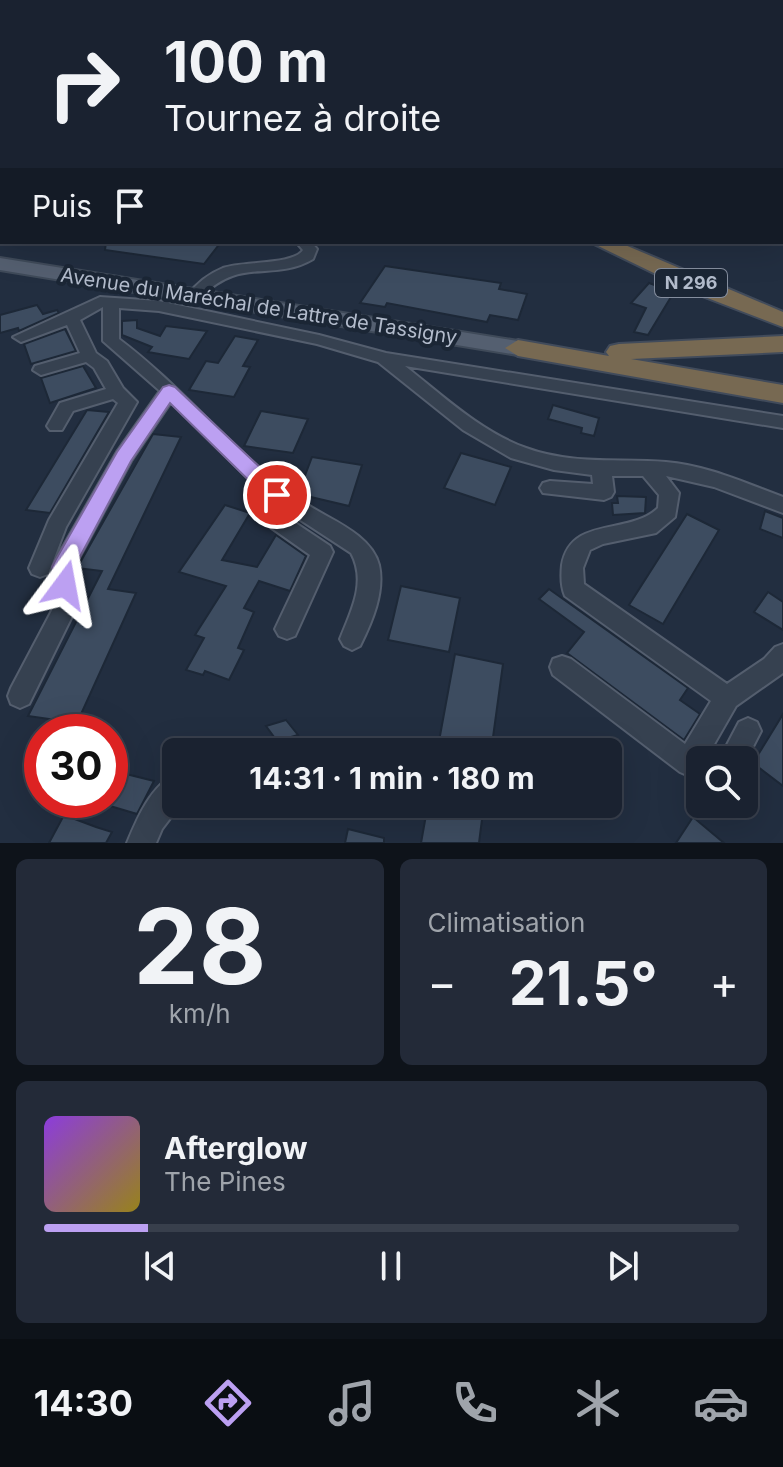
<!DOCTYPE html>
<html lang="fr">
<meta charset="utf-8">
<style>
:root{--surface:#1a2230;--page:#232a38;--text:#f1f3f6;--muted:#9fa4ab;--line:#383f4c;--accent:#bca0f2}
body{margin:0;font-family:Inter,sans-serif;background:var(--page);color:var(--text);height:100vh;display:flex;flex-direction:column;font-size:30px;white-space:nowrap}
*{box-sizing:border-box;margin:0}
p{font-size:26px;color:var(--muted)}
.icon{flex:none;width:44px;height:44px;fill:none;stroke:currentColor;stroke-width:2;stroke-linecap:round;stroke-linejoin:round}
.map{position:relative;height:843px;overflow:hidden}
.drawer{display:flex;flex-direction:column;gap:16px;padding:16px;background:#0e131a;flex:1}
.drawer>*{flex:none}
.hud{position:absolute;left:0px;top:0px;width:784px;height:244px;box-shadow:0 8px 32px #0002,0 0 0 2px var(--line);background:#1a2230;color:var(--text);overflow:hidden}
.tools{position:absolute;left:686px;top:746px;display:grid;gap:16px}
.tools a{display:grid;place-items:center;width:72px;height:72px;border-radius:12px;background:var(--surface);box-shadow:0 8px 32px #0002,0 0 0 2px var(--line);font-size:40px}
.speed{position:absolute;left:24px;top:714px;display:flex;gap:16px;font-size:40px;font-weight:700;text-align:center}
.speed>*{display:grid;place-content:center;width:104px;height:104px;border-radius:50%;background:var(--surface);box-shadow:0 8px 32px #0002,0 0 0 2px var(--line);line-height:1}
.speed .limit{border:12px solid #d22;background:#fff;color:#111}
.pin{position:absolute;display:grid;place-items:center;width:68px;height:68px;color:#fff;margin:-34px;border:4px solid #fff;border-radius:50%;box-shadow:0 2px 8px #0007}
.me{position:absolute;width:88px;margin:-44px;rotate:13deg;stroke-linejoin:round;filter:drop-shadow(0 0 6px #0008)}
.turn{display:flex;align-items:center;gap:28px;height:168px;padding:0 32px;font-size:36px}
.turn .icon{width:104px;height:104px;stroke-width:2.5}
.turn b{display:block;font-size:56px;line-height:68px}
.then{display:flex;align-items:center;height:76px;padding:0 32px;background:#0003;gap:16px;font-size:30px}
.big{font-size:60px;font-weight:700;line-height:1.1}
.drawer .tile{flex:1;display:flex;flex-direction:column;justify-content:center;gap:12px;min-width:0;padding:0 28px;border-radius:12px;background:var(--page)}
.drawer .dial{align-items:center;gap:0}
.dial b{font-size:104px;line-height:1}
.song{display:flex;align-items:center;gap:24px}
.cover{width:96px;height:96px;border-radius:12px;background:linear-gradient(135deg,hsl(270 70% 55%),hsl(50 70% 35%))}
.played{height:8px;border-radius:4px;background:linear-gradient(90deg,var(--accent) 15%,var(--line) 15%)}
.keys{display:flex;justify-content:space-around;direction:ltr}
.heat{display:flex;justify-content:space-between;align-items:center;font-size:44px;direction:ltr}
.drawer .tiles{flex:1;display:grid;gap:16px;grid-template-columns:1fr 1fr}
.tile:last-child{grid-column:span 2}
.trip{position:absolute;left:162px;top:738px;width:460px;height:80px;border-radius:12px;background:var(--surface);box-shadow:0 8px 32px #0002,0 0 0 2px var(--line);font-weight:700;line-height:80px;text-align:center}
.tabs{display:flex;height:128px;justify-content:space-around;align-items:center;background:#0a0e13;color:var(--muted)}
.tabs .icon{width:56px;height:56px}
.tabs .active{color:var(--accent)}
.tabs b{font-size:36px;color:var(--text)}
.map>svg:first-child{display:block}
</style>
<div class="map">
<svg width="783" height="843" viewBox="0 0 783 843">
<rect width="100%" height="100%" fill="#222e40"/>
<g fill="#3d4c60" stroke="#1d2837" stroke-width="2">
<polygon points="106,242 221,242 204,264 105,250"/>
<polygon points="385,266 501,283 499,289 527,294 518,320 490,315 487,322 387,303 385,307 360,303"/>
<polygon points="649,283 674,292 648,335 634,332 646,308 631,303"/>
<polygon points="37,305 43,314 57,310 59,313 19,331 18,328 0,333 0,315"/>
<polygon points="137,320 137,328 160,336 166,326 207,331 189,359 165,355 148,352 152,347 122,335 122,321"/>
<polygon points="65,329 76,351 31,364 24,344"/>
<polygon points="235,336 258,340 243,366 250,367 234,397 189,390 206,361 218,363"/>
<polygon points="83,366 96,388 50,403 41,378"/>
<polygon points="553,405 599,418 594,436 581,433 582,428 548,419"/>
<polygon points="87,410 109,412 50,513 26,510"/>
<polygon points="261,411 308,419 293,453 244,446"/>
<polygon points="153,434 181,437 108,589 136,593 77,723 28,716 102,571 77,568"/>
<polygon points="461,453 511,467 495,505 444,488"/>
<polygon points="312,457 362,465 349,506 298,494"/>
<polygon points="617,496 646,497 645,513 613,515 612,503 618,503"/>
<polygon points="225,505 250,513 222,560 257,567 276,535 306,556 290,591 259,581 244,608 254,612 238,648 244,650 229,680 205,671 203,675 186,670 204,638 195,635 226,586 179,572"/>
<polygon points="765,511 783,518 783,538 760,529"/>
<polygon points="687,514 719,530 663,624 629,605"/>
<polygon points="401,586 460,598 449,652 388,640"/>
<polygon points="549,589 688,688 680,700 700,714 684,740 567,653 584,632 539,599"/>
<polygon points="768,592 783,602 783,630 754,612"/>
<polygon points="455,654 503,664 491,752 437,752"/>
<polygon points="783,714 783,786 753,763"/>
<polygon points="286,720 298,735 277,741 266,726"/>
<polygon points="118,772 154,781 137,814 110,806 110,787"/>
<polygon points="428,804 484,804 479,843 421,843"/>
<polygon points="64,815 96,827 112,832 106,843 49,843"/>
<polygon points="693,817 724,843 676,843"/>
<polygon points="348,829 384,838 384,843 345,843"/>
</g>
<g fill="none" stroke-linecap="round" stroke-linejoin="round">
<g stroke="#545e6e" stroke-width="4">
<g id="minor">
<rect x="0" y="15" width="2" height="4"/>
<rect x="782" y="20" width="1" height="5"/>
<polygon points="0,49 2,50 2,59 0,58"/>
<polygon points="0,112 2,112 0,120"/>
<rect x="782" y="128" width="1" height="7"/>
<polygon points="0,179 2,180 2,188 0,187"/>
<path d="M 296,242 L 311,242 L 317,249 L 313,259 C 272,283 240,255 199,299 L 189,299 L 187,296 C 196,284 208,274 223,268 C 242,261 294,265 303,250 Z"/>
<path d="M 100,297 L 159,301 L 319,335 L 386,353 L 783,416 L 783,428 L 405,366 C 442,395 481,432 526,448 C 572,465 618,458 666,462 C 706,465 745,483 783,497 L 783,513 L 714,487 L 666,476 L 679,493 L 675,517 L 656,533 L 603,544 L 590,550 L 583,568 L 584,584 L 727,684 L 764,659 L 775,647 L 783,644 L 783,673 L 736,706 L 705,760 L 700,760 L 698,772 L 689,776 L 680,772 L 553,675 L 550,667 L 553,659 L 562,656 L 571,659 L 685,744 L 711,701 L 565,596 C 561,587 561,575 562,565 C 571,515 629,536 658,508 L 659,495 L 643,476 L 612,476 L 614,492 L 611,497 L 604,500 L 543,493 L 540,488 L 543,483 L 550,481 L 593,484 L 592,475 L 554,470 L 511,458 L 463,430 L 378,362 L 317,344 L 159,311 L 119,308 L 119,339 C 187,390 240,462 311,507 C 334,521 372,536 379,565 C 385,592 372,622 360,646 L 352,650 L 344,646 L 340,639 C 351,611 367,582 351,553 L 279,506 L 276,510 L 330,546 L 333,552 L 295,636 L 287,639 L 279,636 L 275,629 L 310,555 L 256,517 L 253,511 L 265,495 L 171,402 L 131,461 L 74,567 L 79,602 L 29,704 L 20,708 L 11,704 L 8,696 L 11,688 L 57,601 L 52,567 L 55,561 L 117,452 L 160,391 L 103,341 L 103,307 L 80,320 L 96,353 L 107,361 L 123,388 L 137,402 L 66,527 L 48,574 L 40,577 L 32,574 L 29,568 L 49,520 L 118,403 L 113,399 L 73,411 L 62,430 L 50,430 L 47,426 L 60,403 L 106,389 L 94,368 L 86,362 L 41,375 L 33,370 L 35,366 L 80,353 L 67,325 L 21,342 L 13,337 Z"/>
<polygon points="748,718 757,722 761,731 744,764 744,760 719,760 739,722"/>
<path d="M 176,774 L 176,804 L 181,804 L 162,829 L 156,843 L 127,843 C 137,819 151,785 176,774 Z"/>
</g>
</g>
<g stroke="#3f4a59" stroke-width="4">
<polygon id="major" points="0,258 518,341 529,348 518,355 0,270"/>
</g>
<g stroke="#414b5b" stroke-width="4">
<g id="highway">
<polygon points="211,0 224,0 226,2 213,2"/>
<polygon points="590,242 618,242 783,312 783,327 697,294"/>
<polygon points="783,336 783,352 631,359 783,385 783,403 518,356 505,348 518,340 609,356 606,352 610,346 619,344"/>
</g>
</g>
<use href="#minor" fill="#364150" fill-rule="evenodd"/>
<use href="#major" fill="#545f70" fill-rule="evenodd"/>
<use href="#highway" fill="#776952" fill-rule="evenodd"/>
</g>
<polygon fill="#bca0f2" stroke="#7a689d" stroke-width="2" points="169,385 175,387 284,490 287,495 284,501 270,501 170,403 131,461 74,568 77,585 73,591 58,591 52,567 55,561 117,452 163,387"/>
<g text-anchor="middle" stroke-width="8" stroke-linejoin="round" paint-order="stroke">
<rect fill="#1b2635" stroke="#858e9e" stroke-width="2" x="655" y="269" width="72" height="28" rx="6"/>
<g font-size="18" font-weight="bold" fill="#b2bbcb">
<text x="691" y="289">N 296</text>
</g>
<g font-size="20" fill="#b2bbcb" stroke="#1b2635">
<text transform="translate(259 306) rotate(9)" y="7">Avenue du Maréchal de Lattre de Tassigny</text>
</g>
</g>
</svg>
<div class="tools">
<a><svg class="icon" aria-label="search" viewBox="0 0 24 24"><circle cx="10" cy="10" r="6"/><path d="M15 15l6 6"/></svg></a>
</div>
<div class="speed"><div class="limit">30</div></div>
<div class="pin" style="left:277px;top:495px;background:#d93025"><svg class="icon" aria-label="arrive" viewBox="0 0 24 24"><path d="M6 21V4h12l-3 4 3 4H6"/></svg></div>
<svg class="me" style="left:65px;top:585px" viewBox="-20 -20 40 40"><path d="M0-17L14 15 0 8-14 15z" fill="#bca0f2" stroke="#fff" stroke-width="4"/></svg>
<div class="trip">14:31 · 1 min · 180 m</div>
<div class="hud">
<div class="turn"><svg class="icon" aria-label="right" viewBox="0 0 24 24"><path d="M7 20v-9h11M14 6l5 5-5 5"/></svg><div><b>100 m</b>Tournez à droite</div></div>
<div class="then">Puis<svg class="icon" aria-label="arrive" viewBox="0 0 24 24"><path d="M6 21V4h12l-3 4 3 4H6"/></svg></div>
</div>
</div>
<section class="drawer">
<div class="tiles">
<div class="tile dial"><b>28</b><p>km/h</p></div>
<div class="tile"><p>Climatisation</p>
<div class="heat"><a>−</a><b class="big">21.5°</b><a>+</a></div>
</div>
<div class="tile">
<div class="song"><i class="cover"></i><div><b>Afterglow</b><p>The Pines</p></div></div>
<div class="played"></div>
<div class="keys"><svg class="icon" aria-label="previous" viewBox="0 0 24 24"><path d="M18 5L8 12l10 7zM5 5v14"/></svg><svg class="icon" aria-label="pause" viewBox="0 0 24 24"><path d="M8 5v14M16 5v14"/></svg><svg class="icon" aria-label="next" viewBox="0 0 24 24"><path d="M6 5l10 7-10 7zM19 5v14"/></svg></div>
</div>
</div>
</section>
<nav class="tabs">
<b>14:30</b>
<svg class="icon active" aria-label="directions" viewBox="0 0 24 24"><path d="M12 3l9 9-9 9-9-9zM9 14v-3h6M13 9l2 2-2 2"/></svg>
<svg class="icon" aria-label="music" viewBox="0 0 24 24"><path d="M9 18V5l10-2v13"/><circle cx="6" cy="18" r="3"/><circle cx="16" cy="16" r="3"/></svg>
<svg class="icon" aria-label="phone" viewBox="0 0 24 24"><path d="M5 4h4l2 5-3 2q2 4 5 5l2-3 5 2v4C11 20 4 13 5 4z"/></svg>
<svg class="icon" aria-label="climate" viewBox="0 0 24 24"><path d="M12 3v18M4 7l16 10M4 17L20 7"/></svg>
<svg class="icon" aria-label="car" viewBox="0 0 24 24"><path d="M5 17H2v-5l4-1 3-4h7l3 4 3 1v5h-3M9 17h6M6 11h13"/><circle cx="7" cy="17" r="2"/><circle cx="17" cy="17" r="2"/></svg>
</nav>
